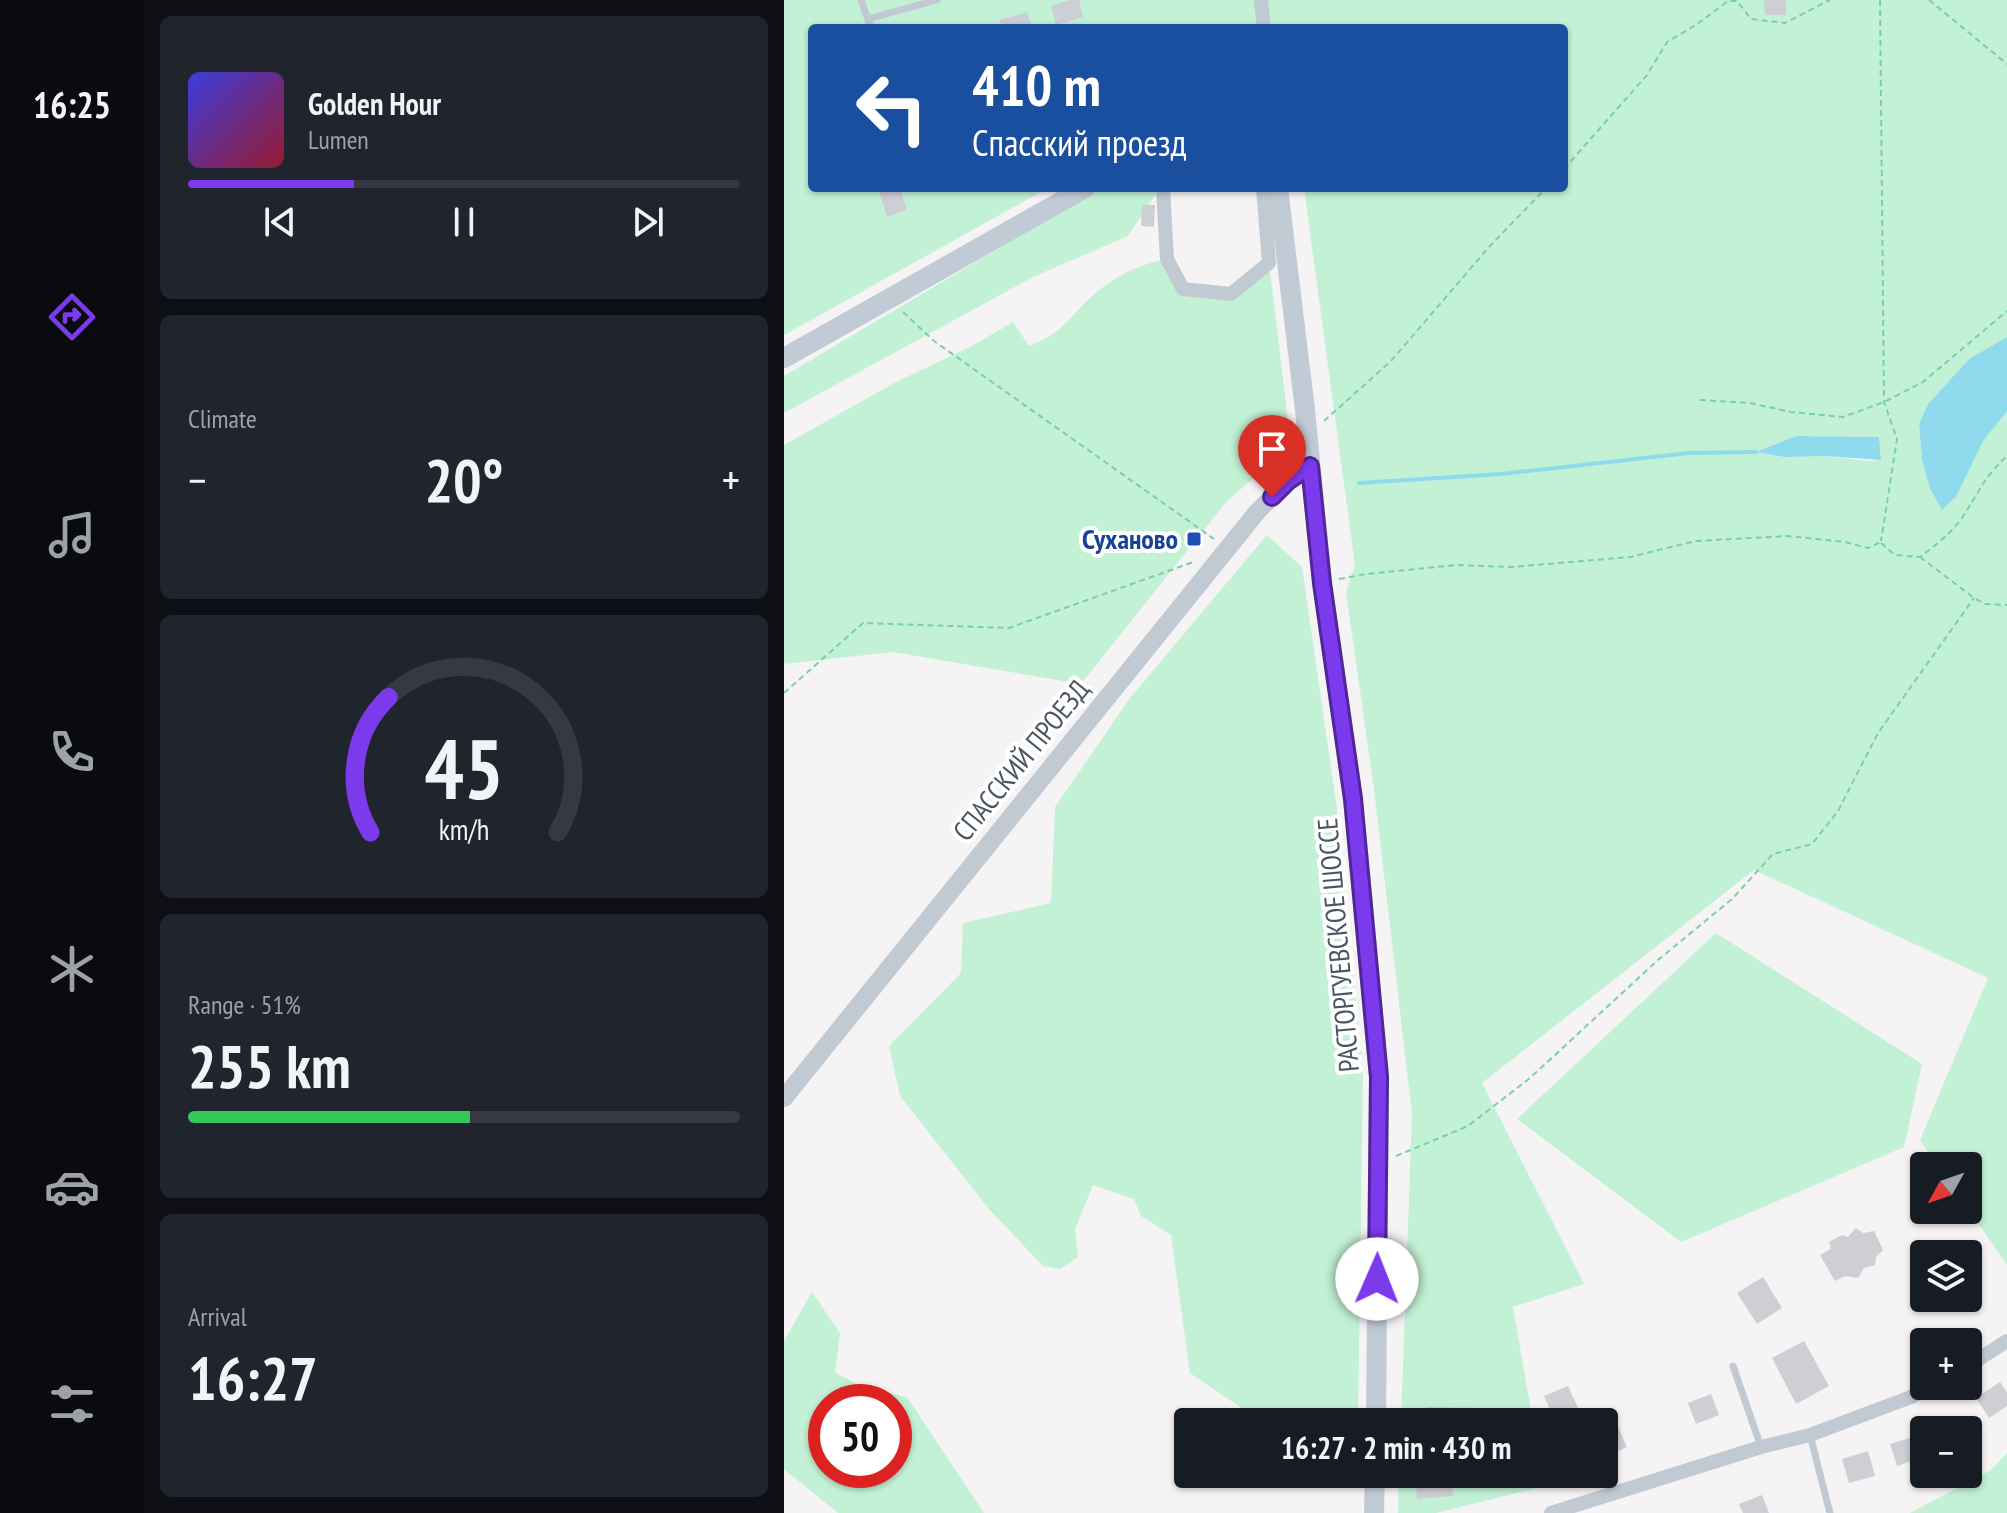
<!DOCTYPE html>
<meta charset="utf-8">
<style>
:root{--surface:#171b24;--page:#20242c;--text:#f1f3f6;--muted:#9ea1a6;--line:#363941;--accent:#7c3aed}
body{margin:0;font-family:"PT Sans Narrow",sans-serif;background:var(--page);color:var(--text);height:100vh;display:flex;flex-direction:column;font-size:30px;white-space:nowrap}
*{box-sizing:border-box;margin:0}
p{font-size:26px;color:var(--muted)}
.icon{flex:none;width:44px;height:44px;fill:none;stroke:currentColor;stroke-width:2;stroke-linecap:round;stroke-linejoin:round}
.map{position:relative;flex:1;overflow:hidden}
.side{display:flex;flex-direction:column;gap:16px;padding:16px;background:#0d0f14;width:640px}
.side>*{flex:none}
.hud{position:absolute;left:24px;top:24px;width:760px;height:168px;border-radius:8px;box-shadow:0 2px 6px #0004;background:#1a4fa0;color:#fff;overflow:hidden}
.needle{width:52px;rotate:230deg}
.fabs{position:absolute;left:1126px;top:1152px;display:grid;gap:16px}
.fabs a{display:grid;place-items:center;width:72px;height:72px;border-radius:8px;background:var(--surface);box-shadow:0 2px 6px #0004;font-size:40px}
.speed{position:absolute;left:24px;top:1384px;display:flex;gap:16px;font-size:40px;font-weight:700;text-align:center}
.speed>*{display:grid;place-content:center;width:104px;height:104px;border-radius:50%;background:var(--surface);box-shadow:0 2px 6px #0004;line-height:1}
.speed .limit{border:12px solid #d22;background:#fff;color:#111}
.pin{position:absolute;display:grid;place-items:center;width:68px;height:68px;color:#fff;margin:-82px -34px;border-radius:50% 50% 50% 0;rotate:-45deg;box-shadow:0 0 8px #0007}
.pin .icon{rotate:45deg}
.me{position:absolute;width:88px;margin:-44px;rotate:1deg;stroke-linejoin:round;filter:drop-shadow(0 0 6px #0008)}
.turn{display:flex;align-items:center;gap:28px;height:168px;padding:0 32px;font-size:36px}
.turn .icon{width:104px;height:104px;stroke-width:2.5}
.turn b{display:block;font-size:56px;line-height:68px}
.big{font-size:60px;font-weight:700;line-height:1.1}
.side .widget{flex:1;display:flex;flex-direction:column;justify-content:center;gap:12px;min-width:0;padding:0 28px;border-radius:12px;background:var(--page)}
.side .dial{align-items:center;gap:0}
.dial svg{height:208px;overflow:visible;fill:none;stroke:var(--line);stroke-width:7;stroke-linecap:round;text-anchor:middle}
.dial text{fill:var(--text);stroke:none}
.song{display:flex;align-items:center;gap:24px}
.cover{width:96px;height:96px;border-radius:12px;background:linear-gradient(135deg,hsl(240 70% 55%),hsl(350 70% 35%))}
.played{height:8px;border-radius:4px;background:linear-gradient(90deg,var(--accent) 30%,var(--line) 30%)}
.keys{display:flex;justify-content:space-around;direction:ltr}
.heat{display:flex;justify-content:space-between;align-items:center;font-size:44px;direction:ltr}
.charge{height:12px;border-radius:6px;background:linear-gradient(90deg,#34c759 51%,var(--line) 0)}
.trip{position:absolute;left:390px;top:1408px;width:444px;height:80px;border-radius:8px;background:var(--surface);box-shadow:0 2px 6px #0004;font-weight:700;line-height:80px;text-align:center}
main{display:flex;flex:1;min-height:0}
.dock{display:flex;flex-direction:column;width:144px;justify-content:space-around;align-items:center;background:#090b0e;color:var(--muted)}
.dock .icon{width:56px;height:56px}
.dock .active{color:var(--accent)}
.dock b{font-size:36px;color:var(--text)}
.map>svg:first-child{display:block}
</style>
<main>
<nav class="dock">
<b>16:25</b>
<svg class="icon active" aria-label="directions" viewBox="0 0 24 24"><path d="M12 3l9 9-9 9-9-9zM9 14v-3h6M13 9l2 2-2 2"/></svg>
<svg class="icon" aria-label="music" viewBox="0 0 24 24"><path d="M9 18V5l10-2v13"/><circle cx="6" cy="18" r="3"/><circle cx="16" cy="16" r="3"/></svg>
<svg class="icon" aria-label="phone" viewBox="0 0 24 24"><path d="M5 4h4l2 5-3 2q2 4 5 5l2-3 5 2v4C11 20 4 13 5 4z"/></svg>
<svg class="icon" aria-label="climate" viewBox="0 0 24 24"><path d="M12 3v18M4 7l16 10M4 17L20 7"/></svg>
<svg class="icon" aria-label="car" viewBox="0 0 24 24"><path d="M5 17H2v-5l4-1 3-4h7l3 4 3 1v5h-3M9 17h6M6 11h13"/><circle cx="7" cy="17" r="2"/><circle cx="17" cy="17" r="2"/></svg>
<svg class="icon" aria-label="filters" viewBox="0 0 24 24"><path d="M4 7h16M4 17h16"/><circle cx="9" cy="7" r="2"/><circle cx="15" cy="17" r="2"/></svg>
</nav>
<section class="side">
<div class="widget">
<div class="song"><i class="cover"></i><div><b>Golden Hour</b><p>Lumen</p></div></div>
<div class="played"></div>
<div class="keys"><svg class="icon" aria-label="previous" viewBox="0 0 24 24"><path d="M18 5L8 12l10 7zM5 5v14"/></svg><svg class="icon" aria-label="pause" viewBox="0 0 24 24"><path d="M8 5v14M16 5v14"/></svg><svg class="icon" aria-label="next" viewBox="0 0 24 24"><path d="M6 5l10 7-10 7zM19 5v14"/></svg></div>
</div>
<div class="widget"><p>Climate</p>
<div class="heat"><a>−</a><b class="big">20°</b><a>+</a></div>
</div>
<div class="widget dial"><svg viewBox="0 0 100 80">
<path d="M14 69A42 42 0 1 1 86 69"/>
<path d="M14 69A42 42 0 0 1 21 17" stroke="#7c3aed"/>
<text x="50" y="56" font-size="32" font-weight="700">45</text>
<text x="50" y="72" font-size="11">km/h</text>
</svg></div>
<div class="widget"><p>Range · 51%</p><b class="big">255 km</b><div class="charge"></div></div>
<div class="widget"><p>Arrival</p><b class="big">16:27</b></div>
</section>
<div class="map">
<svg width="1223" height="1513" viewBox="0 0 1223 1513">
<rect width="100%" height="100%" fill="#f5f3f3"/>
<g fill="#c3f1d5" fill-rule="evenodd">
<path d="M 0,0 L 1223,0 L 1223,337 L 1185,359 L 1144,404 L 1135,424 L 1138,460 L 1146,489 L 1159,510 L 1172,497 L 1198,441 L 1223,411 L 1223,1265 L 1184,1209 L 1184,1166 L 1154,1166 L 1136,1140 L 1204,978 L 970,870 L 698,1083 L 800,1284 L 729,1307 L 749,1422 L 617,1422 L 628,1114 L 590,789 L 562,592 L 571,565 L 520,188 L 780,188 L 780,28 L 28,28 L 28,188 L 264,188 L 0,335 ZM 1012,436 L 1095,437 L 1097,460 C 1078,463 1058,456 1039,456 C 1016,456 995,458 974,452 Z"/>
<polygon points="316,188 376,188 344,236 249,277 0,413 0,376"/>
<path d="M 383,259 L 399,289 L 447,293 L 485,263 L 507,446 L 442,502 L 297,684 L 109,652 L 0,664 L 0,445 L 112,382 L 188,346 L 229,322 L 245,346 C 281,333 287,313 314,291 C 335,274 357,264 383,259 Z"/>
<polygon points="483,535 518,567 552,802 579,1070 574,1422 478,1422 406,1373 387,1235 357,1216 350,1199 309,1185 291,1229 294,1257 276,1269 259,1266 205,1209 116,1096 105,1046 177,973 179,923 267,903 271,807 346,698"/>
<polygon points="932,933 1138,1064 1120,1147 897,1242 733,1119"/>
<path d="M 28,1292 L 56,1333 L 51,1372 L 76,1386 L 123,1397 L 200,1513 L 54,1513 L 0,1469 L 0,1341 ZM 42,1402 L 110,1402 L 110,1470 L 42,1470 Z"/>
<polygon points="1223,1453 1223,1513 1126,1513 1207,1470"/>
<polygon points="615,1474 758,1474 761,1486 652,1513 614,1513"/>
</g>
<g fill="#90daee">
<polygon points="1223,337 1223,411 1199,441 1172,497 1158,510 1146,489 1138,460 1135,424 1144,404 1185,359"/>
<polygon points="1012,436 1095,437 1097,460 1041,456 1001,457 972,452"/>
</g>
<g fill="none" stroke-linecap="round" stroke-linejoin="round">
<polyline stroke="#90daee" stroke-width="4" points="575,483 717,474 905,453 972,452"/>
</g>
<g fill="#cdcfd5">
<polygon points="286,0 295,0 299,17 272,25 267,6"/>
<polygon points="980,0 1002,0 1002,15 981,15"/>
<polygon points="243,12 248,28 218,28 215,20"/>
<polygon points="94,188 116,188 123,210 103,217"/>
<polygon points="358,205 371,205 370,227 357,226"/>
<polygon points="1072,1228 1079,1233 1090,1231 1099,1250 1092,1257 1091,1265 1080,1268 1074,1278 1061,1276 1051,1281 1036,1255 1047,1249 1045,1242 1058,1235 1064,1237"/>
<polygon points="979,1277 998,1308 973,1324 953,1293"/>
<polygon points="1020,1341 1045,1386 1012,1404 988,1358"/>
<polygon points="1216,1382 1223,1393 1223,1406 1205,1418 1192,1398"/>
<polygon points="784,1386 794,1408 770,1419 760,1396"/>
<polygon points="927,1394 935,1415 912,1424 904,1403"/>
<polygon points="643,1407 698,1408 698,1422 643,1422"/>
<polygon points="828,1413 843,1447 820,1457 820,1422 806,1422"/>
<polygon points="1129,1437 1136,1458 1113,1466 1106,1444"/>
<polygon points="1084,1451 1091,1476 1065,1483 1058,1459"/>
<polygon points="631,1474 668,1474 669,1496 633,1499"/>
<polygon points="978,1495 985,1513 959,1513 955,1504"/>
</g>
<g fill="none" stroke-linecap="round" stroke-linejoin="round">
<g stroke="#7ad0a6" stroke-width="2" stroke-dasharray="6 4" stroke-linecap="butt">
<polyline points="1096,0 1100,402 1113,439 1097,541"/>
<polyline points="1145,0 1223,64"/>
<polyline points="780,169 863,75 883,42 912,25 944,1 953,1 967,19 1001,23 1046,0"/>
<polyline points="119,312 150,341 430,539"/>
<polyline points="916,400 966,403 1007,412 1059,417 1100,402 1139,382 1223,311"/>
<polyline points="540,421 607,361 705,247 762,188"/>
<path d="M 1097,543 L 1111,555 L 1136,557 C 1151,546 1167,533 1178,518 C 1194,494 1200,477 1223,456"/>
<polyline points="1136,557 1190,598 1201,604 1223,605"/>
<polyline points="555,579 582,574 672,565 727,567 846,557 912,541 1004,536 1061,542 1084,548 1097,542"/>
<polyline points="0,693 79,623 225,628 412,561"/>
<polyline points="612,1156 684,1126 746,1078 874,960 948,899 989,854 1028,844 1054,811 1094,733 1190,598"/>
</g>
<g stroke="#c1cad2" stroke-width="7">
<polyline points="77,0 87,28"/>
<polyline points="84,19 153,0"/>
<polyline points="949,1366 977,1447"/>
<polyline points="1026,1435 1046,1513"/>
</g>
<g stroke="#c1cad2" stroke-width="14">
<polyline points="477,0 480,28"/>
<polyline points="379,188 383,259 399,289 447,294 485,263 479,188"/>
<polyline points="1184,1366 1223,1341"/>
<polyline points="767,1513 977,1447 1026,1435 1127,1397 1147,1386"/>
</g>
<polyline stroke="#c1cad2" stroke-width="18" points="0,1098 473,512 504,481 526,466"/>
<g stroke="#c1cbd6" stroke-width="20">
<polyline points="494,188 521,410 538,583 569,799 595,1077 592,1422"/>
<polyline points="0,358 301,188"/>
<polyline points="590,1513 591,1474"/>
</g>
</g>
<g fill="none" stroke-linecap="round" stroke-linejoin="round">
<g stroke="#51269a" stroke-width="20">
<polyline id="route" points="488,497 504,481 526,466 538,583 569,799 595,1077 593,1279"/>
</g>
<use href="#route" stroke="#7c3aed" stroke-width="14"/>
</g>
<rect fill="#1a4fb4" stroke="#fff" stroke-width="3" x="402" y="531" width="16" height="16" rx="4"/>
<g text-anchor="middle" stroke-width="8" stroke-linejoin="round" paint-order="stroke">
<g font-size="28" font-weight="bold" fill="#164399" stroke="#fff" text-anchor="end">
<text x="394" y="549">Суханово</text>
</g>
<g font-size="28" fill="#4a5661" stroke="#fff">
<text transform="translate(237 760) rotate(-51)" y="10">СПАССКИЙ ПРОЕЗД</text>
<text transform="translate(554 945) rotate(-95)" y="10">РАСТОРГУЕВСКОЕ ШОССЕ</text>
</g>
</g>
</svg>
<div class="fabs">
<a><svg class="needle" viewBox="-14 -14 28 28"><path d="M0-13l5 13h-10z" fill="#e53935"/><path d="M0 13l5-13h-10z" fill="#9ea1a6"/></svg></a>
<a><svg class="icon" aria-label="layers" viewBox="0 0 24 24"><path d="M12 4l9 5-9 5-9-5zM3 14l9 5 9-5"/></svg></a>
<a>+</a>
<a>−</a>
</div>
<div class="speed"><div class="limit">50</div></div>
<div class="pin" style="left:488px;top:497px;background:#d93025"><svg class="icon" aria-label="arrive" viewBox="0 0 24 24"><path d="M6 21V4h12l-3 4 3 4H6"/></svg></div>
<svg class="me" style="left:593px;top:1279px" viewBox="-20 -20 40 40"><circle r="19" fill="#fff"/><path d="M0-13L10 11 0 6-10 11z" fill="#7c3aed"/></svg>
<div class="trip">16:27 · 2 min · 430 m</div>
<div class="hud">
<div class="turn"><svg class="icon" aria-label="left" viewBox="0 0 24 24"><path d="M17 20v-9H6M10 6l-5 5 5 5"/></svg><div><b>410 m</b>Спасский проезд</div></div>
</div>
</div>
</main>
